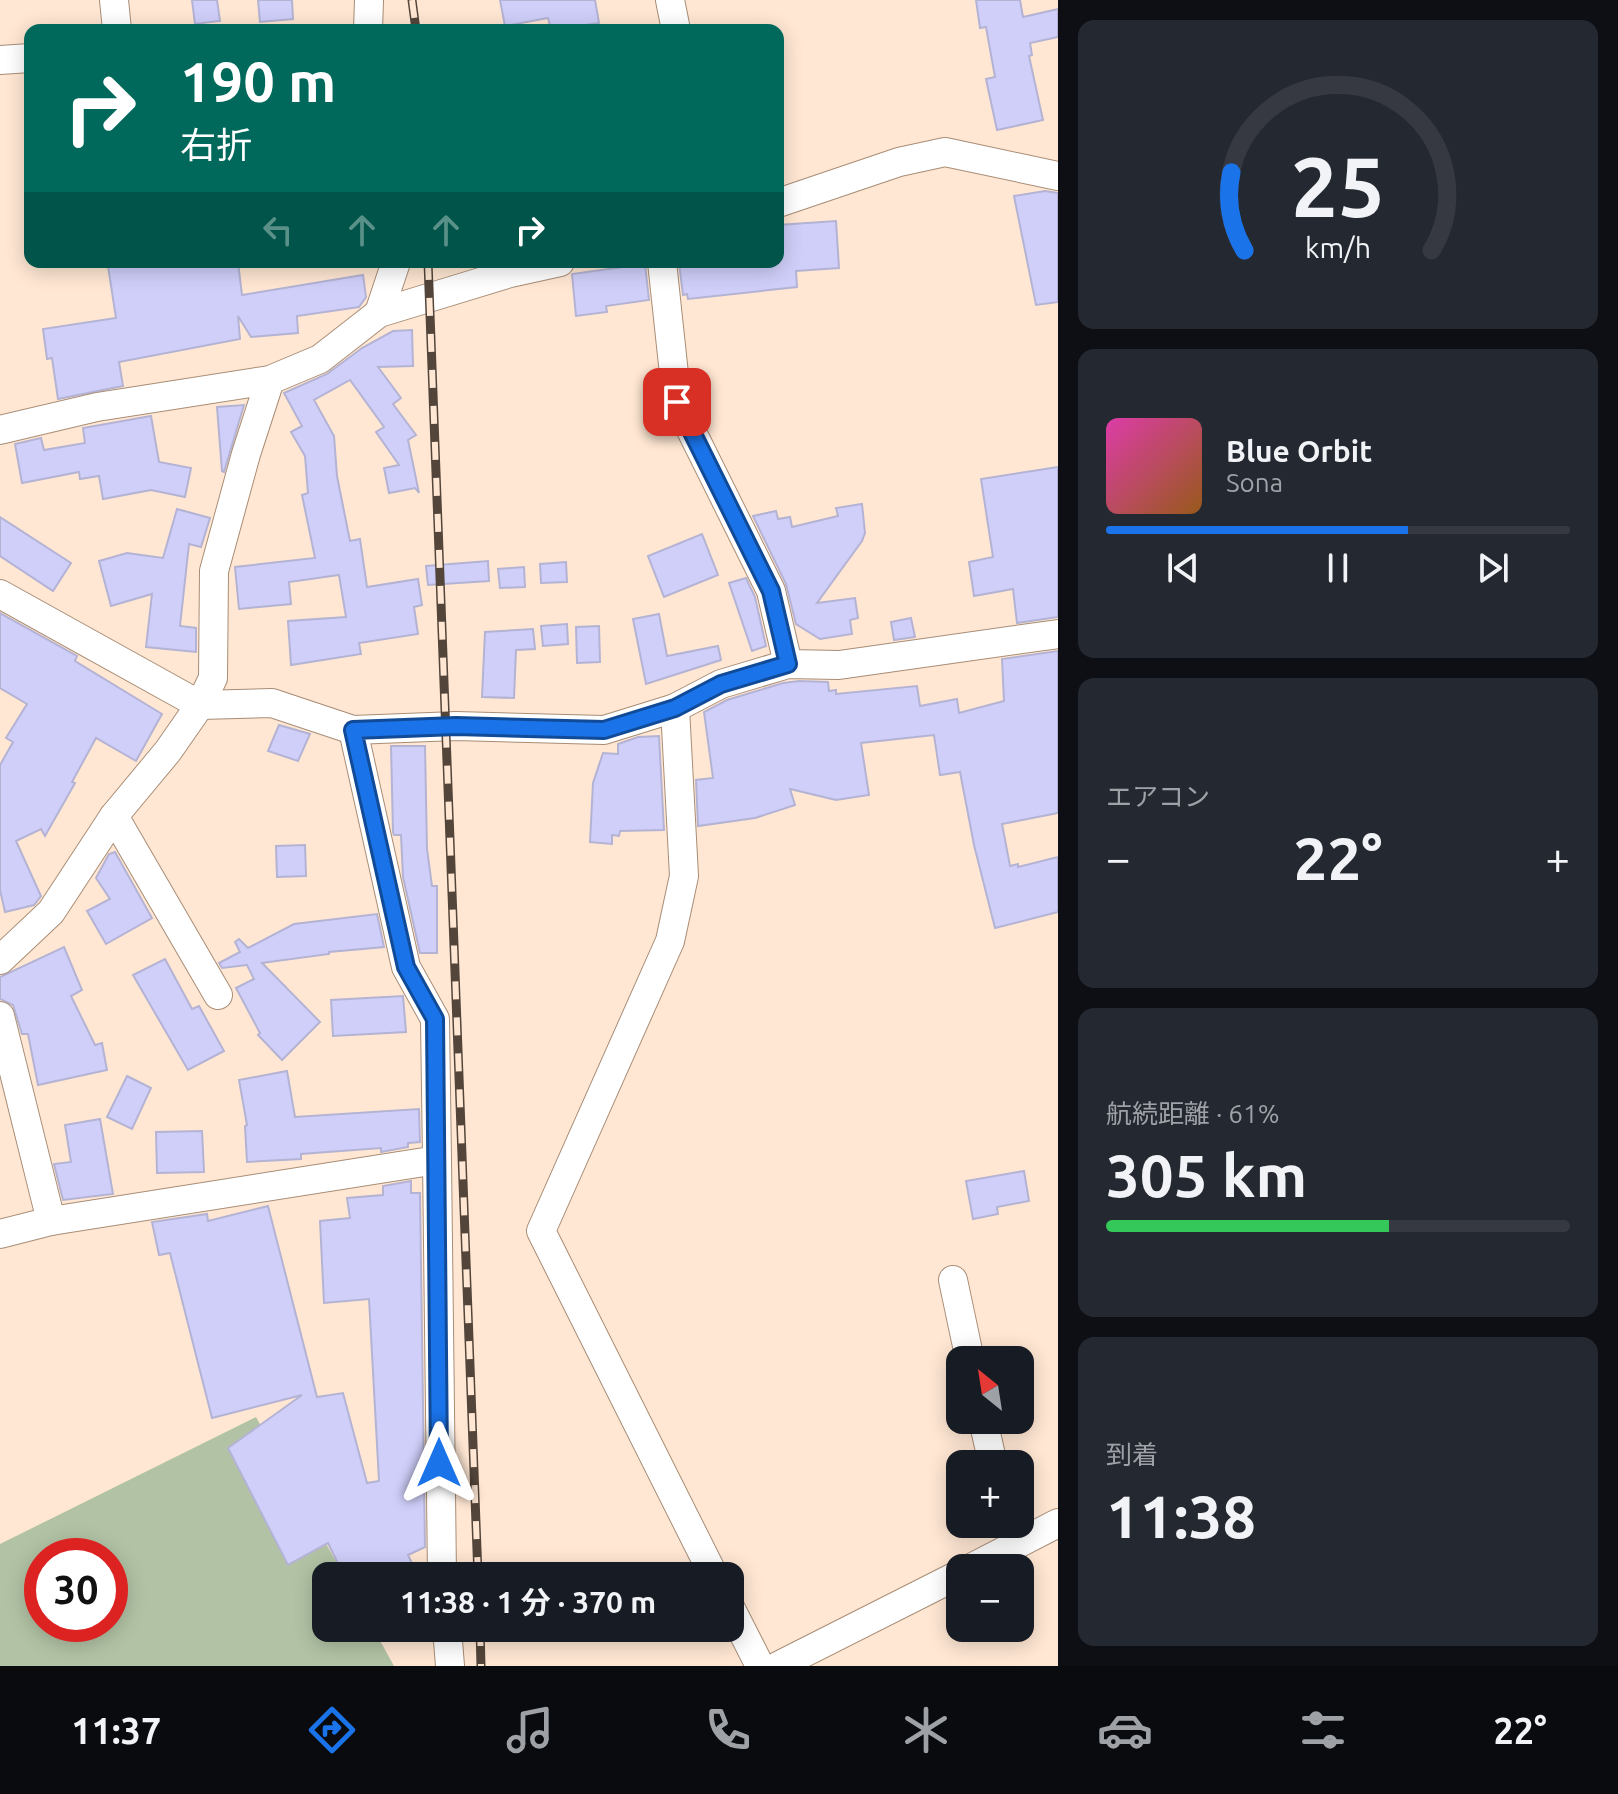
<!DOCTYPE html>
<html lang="ja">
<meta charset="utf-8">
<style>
:root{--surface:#171b24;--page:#242831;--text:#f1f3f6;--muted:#9ea1a6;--line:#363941;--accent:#1a73e8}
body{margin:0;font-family:Ubuntu,"Noto Sans JP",sans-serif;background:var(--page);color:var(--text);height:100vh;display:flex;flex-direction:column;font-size:30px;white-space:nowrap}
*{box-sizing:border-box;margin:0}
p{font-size:26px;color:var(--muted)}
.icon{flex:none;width:44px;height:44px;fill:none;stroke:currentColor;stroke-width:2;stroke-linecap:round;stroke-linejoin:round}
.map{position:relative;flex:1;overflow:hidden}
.drawer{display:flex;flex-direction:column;gap:20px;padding:20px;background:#0d0f14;width:560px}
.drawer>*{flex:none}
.guide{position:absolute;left:24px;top:24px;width:760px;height:244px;border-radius:16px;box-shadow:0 4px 20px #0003;background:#00695c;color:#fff;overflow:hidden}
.needle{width:52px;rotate:330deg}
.controls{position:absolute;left:946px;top:1346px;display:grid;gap:16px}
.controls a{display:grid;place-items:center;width:88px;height:88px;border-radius:16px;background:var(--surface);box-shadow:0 4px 20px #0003;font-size:40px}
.speed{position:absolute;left:24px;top:1538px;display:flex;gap:16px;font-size:40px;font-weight:700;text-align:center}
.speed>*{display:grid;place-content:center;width:104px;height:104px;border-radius:50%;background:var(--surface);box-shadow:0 4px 20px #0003;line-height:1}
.speed .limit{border:12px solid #d22;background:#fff;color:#111}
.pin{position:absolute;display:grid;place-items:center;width:68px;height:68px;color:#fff;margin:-34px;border-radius:16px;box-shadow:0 4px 12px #0006}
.me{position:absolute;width:88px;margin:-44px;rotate:0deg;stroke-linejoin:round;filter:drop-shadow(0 0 6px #0008)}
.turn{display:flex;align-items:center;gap:28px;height:168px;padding:0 24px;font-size:36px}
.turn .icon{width:104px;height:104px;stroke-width:2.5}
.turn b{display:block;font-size:56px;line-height:68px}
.lanes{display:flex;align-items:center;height:76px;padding:0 24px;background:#0003;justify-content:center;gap:40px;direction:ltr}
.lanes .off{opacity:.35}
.big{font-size:60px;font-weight:700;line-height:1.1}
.drawer .widget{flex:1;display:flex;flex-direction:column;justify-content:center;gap:12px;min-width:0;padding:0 28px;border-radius:16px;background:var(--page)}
.drawer .dial{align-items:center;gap:0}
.dial svg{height:208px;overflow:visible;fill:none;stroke:var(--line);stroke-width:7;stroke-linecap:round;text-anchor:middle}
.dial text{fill:var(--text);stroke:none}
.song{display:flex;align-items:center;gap:24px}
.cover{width:96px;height:96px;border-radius:12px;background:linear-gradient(135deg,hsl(320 70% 55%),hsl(30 70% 35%))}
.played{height:8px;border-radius:4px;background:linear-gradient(90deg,var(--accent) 65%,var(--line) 65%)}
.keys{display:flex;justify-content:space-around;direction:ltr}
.heat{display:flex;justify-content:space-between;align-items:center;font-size:44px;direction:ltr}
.charge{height:12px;border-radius:6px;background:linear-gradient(90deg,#34c759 61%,var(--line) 0)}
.trip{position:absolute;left:312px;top:1562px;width:432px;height:80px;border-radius:16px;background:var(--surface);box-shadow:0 4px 20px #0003;font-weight:700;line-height:80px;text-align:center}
.dock{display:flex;height:128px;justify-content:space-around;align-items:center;background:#090b0e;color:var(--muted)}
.dock .icon{width:56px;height:56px}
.dock .selected{color:var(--accent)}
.dock b{font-size:36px;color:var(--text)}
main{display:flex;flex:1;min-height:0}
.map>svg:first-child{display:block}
</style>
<main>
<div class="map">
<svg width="1058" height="1666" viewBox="0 0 1058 1666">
<rect width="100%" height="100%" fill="#ffe7d3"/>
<path fill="#b2c3a5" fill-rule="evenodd" d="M 256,1417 L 344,1576 L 326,1576 L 326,1628 L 373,1628 L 394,1666 L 0,1666 L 0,1544 ZM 42,1556 L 110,1556 L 110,1624 L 42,1624 Z"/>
<g fill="#cfcffa" stroke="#b4b3d4" stroke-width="2">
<polygon points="192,0 217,0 220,21 195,24"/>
<polygon points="258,0 292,0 293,19 260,22"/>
<polygon points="500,0 595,0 599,23 551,30 548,18 505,26"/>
<polygon points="976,0 1020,0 1023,17 1058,9 1058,37 1030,43 1032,55 1029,56 1043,120 997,130 986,79 995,77 986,27 980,28"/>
<polygon points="1045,191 1058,193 1058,302 1036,305 1014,196"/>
<polygon points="836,221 839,268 796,271 797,287 688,299 687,294 683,295 679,263 778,262 778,225"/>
<polygon points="132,262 238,262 242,295 363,275 366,297 359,307 297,316 298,333 251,337 238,316 240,339 119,362 123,386 58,399 52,358 47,359 43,329 116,318 108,266"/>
<polygon points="645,264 649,300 606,306 607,312 576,316 572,274"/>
<polygon points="412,330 413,366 378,367 401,398 393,404 416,435 408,440 419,493 415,488 389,493 384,468 399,465 376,432 384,427 350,380 314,400 334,436 337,476 350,541 360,539 367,587 418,579 422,605 414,607 418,634 359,643 361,654 291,665 288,621 346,617 339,575 289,582 291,604 239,609 235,567 315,558 302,495 308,493 305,456 291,432 302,426 284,393 327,374 362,348 393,331"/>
<polygon points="244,405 224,472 222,471 217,407"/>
<polygon points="151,416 159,462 191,468 185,497 151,490 103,499 99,476 80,479 79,472 22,483 15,444 41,438 44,450 85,443 83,428"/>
<polygon points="1058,467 1058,617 1017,623 1013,589 974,596 969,562 993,557 981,479"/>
<polygon points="862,504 865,533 862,541 817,603 855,598 858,618 850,620 852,634 820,639 796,624 786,584 753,516 776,511 778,519 790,517 792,527 838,516 836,508"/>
<polygon points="177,509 210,518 201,547 189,544 180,626 196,628 196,652 146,647 152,594 111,606 99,561 127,553 163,558"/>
<polygon points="0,517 71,563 53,591 0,556"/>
<polygon points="702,534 718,575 664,597 648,556"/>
<polygon points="488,561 489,581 428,585 426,566"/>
<polygon points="566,562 567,582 541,583 540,564"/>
<polygon points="524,567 525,587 500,588 498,569"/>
<polygon points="746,578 755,597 766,646 752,651 729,583"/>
<polygon points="0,613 77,656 75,661 162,714 136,761 96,738 72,782 75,783 45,836 41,829 16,841 41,896 34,905 5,912 0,890 0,765 13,742 6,738 27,704 0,688"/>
<polygon points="659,614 667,656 718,646 721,660 646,684 633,619"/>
<polygon points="911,618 915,637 894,640 891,622"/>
<polygon points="567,624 568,644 543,646 541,626"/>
<polygon points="599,626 600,662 577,663 576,627"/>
<polygon points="533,629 535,649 516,650 514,698 482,697 485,632"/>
<polygon points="1058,651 1058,813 1002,824 1010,866 1018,864 1018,867 1058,857 1058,912 995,928 974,845 960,772 940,775 934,735 861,743 869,795 836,800 790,789 795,805 755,818 698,826 696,780 713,778 704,712 727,700 783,683 799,681 828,682 829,691 836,690 836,694 917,686 920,706 957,699 959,713 1004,701 1002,659"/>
<polygon points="279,725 310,734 298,761 268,751"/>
<polygon points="659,736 664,830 620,831 619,836 612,835 612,844 590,842 593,783 603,753 618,754 618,744 638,737"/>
<polygon points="391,746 425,746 427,849 432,886 437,886 437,953 420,953 403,877 401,835 394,835 393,832"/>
<polygon points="305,845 306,876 277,877 276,846"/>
<polygon points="115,852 152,918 106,944 87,911 110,899 96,878 109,854"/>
<polygon points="377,914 384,947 329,952 329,954 262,963 320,1022 282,1060 258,1035 260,1033 236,988 254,979 247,965 222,968 219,963 240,952 235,942 239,939 248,948 294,924"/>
<polygon points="64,947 82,990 71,996 95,1045 102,1043 107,1070 38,1085 28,1034 22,1034 13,1005 0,999 0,977"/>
<polygon points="165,959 192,1009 199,1006 224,1051 188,1070 133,975"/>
<polygon points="403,996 406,1032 333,1036 331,1000"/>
<polygon points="287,1071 295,1117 419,1109 420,1142 408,1143 408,1147 381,1152 381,1148 301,1154 301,1159 247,1162 245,1126 247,1125 239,1080"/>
<polygon points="127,1076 151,1088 132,1129 107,1117"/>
<polygon points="100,1119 113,1194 63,1200 54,1164 71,1162 65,1125"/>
<polygon points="202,1131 204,1172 157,1173 156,1132"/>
<polygon points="1024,1171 1029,1201 997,1207 998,1214 973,1219 966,1181"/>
<polygon points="411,1181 411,1193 420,1193 425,1547 408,1555 418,1576 344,1576 328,1543 288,1565 228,1448 302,1395 212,1418 170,1253 159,1255 152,1222 207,1214 208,1221 268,1206 317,1397 343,1393 367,1483 379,1481 369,1299 324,1303 320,1221 350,1218 347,1198 383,1195 383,1186"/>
</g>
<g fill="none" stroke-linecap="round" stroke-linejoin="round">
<g stroke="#a88d76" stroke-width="30">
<g id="minor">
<polyline points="114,0 117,30"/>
<polyline points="670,0 676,30"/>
<polyline points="368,30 369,0"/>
<polyline points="0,60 30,58"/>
<polyline points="778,203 899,162 945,152 1058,176"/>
<polyline points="662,262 677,402 771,591 788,664"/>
<polyline points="379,313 396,262"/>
<polyline points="0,430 97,407 270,380 320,359 379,313 510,273 560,262"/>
<polyline points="0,594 200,705 272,703 353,730 456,726 604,730 675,708 721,684 788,664 839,665 1058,634"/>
<polyline points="675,708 684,876 670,941 541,1231 714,1576"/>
<polyline points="114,816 218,995"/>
<polyline points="0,960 51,912 114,816 168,751 200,705 213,678 214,571 246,454 270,380"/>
<polyline points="0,1016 51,1221"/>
<polyline points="437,1160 442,1576"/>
<polyline points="0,1234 51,1221 437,1160 435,1019 406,967 353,730"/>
<polyline points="953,1280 970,1360"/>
<polyline points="983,1420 993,1464"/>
<polyline points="971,1568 1058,1523"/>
<polyline points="730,1607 760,1666"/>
<polyline points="447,1628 450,1666"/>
<polyline points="778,1666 960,1574"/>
</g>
</g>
<use href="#minor" stroke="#fff" stroke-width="28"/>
<g stroke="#53453a" stroke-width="9">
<g id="rail">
<polyline points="412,0 416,30"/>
<polyline points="428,262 478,1576"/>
<polyline points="480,1628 481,1666"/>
</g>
</g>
<use href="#rail" stroke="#ffe7d3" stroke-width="6" stroke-dasharray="18" stroke-linecap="butt"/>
</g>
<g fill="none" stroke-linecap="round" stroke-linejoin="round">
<g stroke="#114b97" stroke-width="20">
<polyline id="route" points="439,1463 435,1019 406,967 353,730 456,726 604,730 675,708 721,684 788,664 771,591 677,402"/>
</g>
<use href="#route" stroke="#1a73e8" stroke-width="14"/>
</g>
</svg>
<div class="controls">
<a><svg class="needle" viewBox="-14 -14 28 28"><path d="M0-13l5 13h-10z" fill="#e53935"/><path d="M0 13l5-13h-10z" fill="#9ea1a6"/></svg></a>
<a>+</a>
<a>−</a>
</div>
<div class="speed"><div class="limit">30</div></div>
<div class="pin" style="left:677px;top:402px;background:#d93025"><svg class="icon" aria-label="arrive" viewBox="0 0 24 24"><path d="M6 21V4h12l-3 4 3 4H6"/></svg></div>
<svg class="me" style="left:439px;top:1463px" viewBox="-20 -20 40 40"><path d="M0-17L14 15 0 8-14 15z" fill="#1a73e8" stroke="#fff" stroke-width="4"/></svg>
<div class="trip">11:38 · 1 分 · 370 m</div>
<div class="guide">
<div class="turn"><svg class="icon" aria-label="right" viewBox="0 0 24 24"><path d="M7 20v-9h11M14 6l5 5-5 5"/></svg><div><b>190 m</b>右折</div></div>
<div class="lanes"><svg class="icon off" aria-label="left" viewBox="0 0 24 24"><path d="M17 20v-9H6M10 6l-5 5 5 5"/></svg><svg class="icon off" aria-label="ahead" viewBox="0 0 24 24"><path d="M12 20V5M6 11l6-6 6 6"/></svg><svg class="icon off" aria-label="ahead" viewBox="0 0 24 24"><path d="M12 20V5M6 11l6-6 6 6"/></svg><svg class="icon" aria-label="right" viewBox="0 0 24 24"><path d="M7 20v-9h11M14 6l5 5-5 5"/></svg></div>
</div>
</div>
<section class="drawer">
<div class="widget dial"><svg viewBox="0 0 100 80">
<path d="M14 69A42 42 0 1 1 86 69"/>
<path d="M14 69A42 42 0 0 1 9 39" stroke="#1a73e8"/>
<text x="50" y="56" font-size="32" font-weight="700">25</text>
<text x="50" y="72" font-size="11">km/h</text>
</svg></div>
<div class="widget">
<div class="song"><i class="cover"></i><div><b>Blue Orbit</b><p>Sona</p></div></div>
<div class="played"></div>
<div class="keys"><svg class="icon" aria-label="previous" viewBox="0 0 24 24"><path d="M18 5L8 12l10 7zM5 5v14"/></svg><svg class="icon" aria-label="pause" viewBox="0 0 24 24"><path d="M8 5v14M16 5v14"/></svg><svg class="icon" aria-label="next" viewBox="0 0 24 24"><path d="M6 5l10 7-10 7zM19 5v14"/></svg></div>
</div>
<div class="widget"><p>エアコン</p>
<div class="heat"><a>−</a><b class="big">22°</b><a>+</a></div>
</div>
<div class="widget"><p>航続距離 · 61%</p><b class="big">305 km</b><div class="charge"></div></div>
<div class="widget"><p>到着</p><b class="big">11:38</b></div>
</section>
</main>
<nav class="dock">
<b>11:37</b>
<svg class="icon selected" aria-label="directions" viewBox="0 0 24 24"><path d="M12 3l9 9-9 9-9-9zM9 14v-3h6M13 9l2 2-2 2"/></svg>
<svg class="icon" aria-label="music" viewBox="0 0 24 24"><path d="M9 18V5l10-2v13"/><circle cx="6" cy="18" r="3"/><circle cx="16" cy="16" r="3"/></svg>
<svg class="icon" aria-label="phone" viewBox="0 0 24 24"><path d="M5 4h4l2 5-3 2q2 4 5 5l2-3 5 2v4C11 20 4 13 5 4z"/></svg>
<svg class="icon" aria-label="climate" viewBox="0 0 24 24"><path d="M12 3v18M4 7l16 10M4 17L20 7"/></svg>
<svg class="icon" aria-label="car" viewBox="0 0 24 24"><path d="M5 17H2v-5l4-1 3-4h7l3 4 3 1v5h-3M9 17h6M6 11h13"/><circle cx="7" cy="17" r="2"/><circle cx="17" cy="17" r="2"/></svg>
<svg class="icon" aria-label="filters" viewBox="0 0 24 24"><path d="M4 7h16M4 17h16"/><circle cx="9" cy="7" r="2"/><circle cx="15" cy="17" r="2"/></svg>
<b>22°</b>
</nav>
